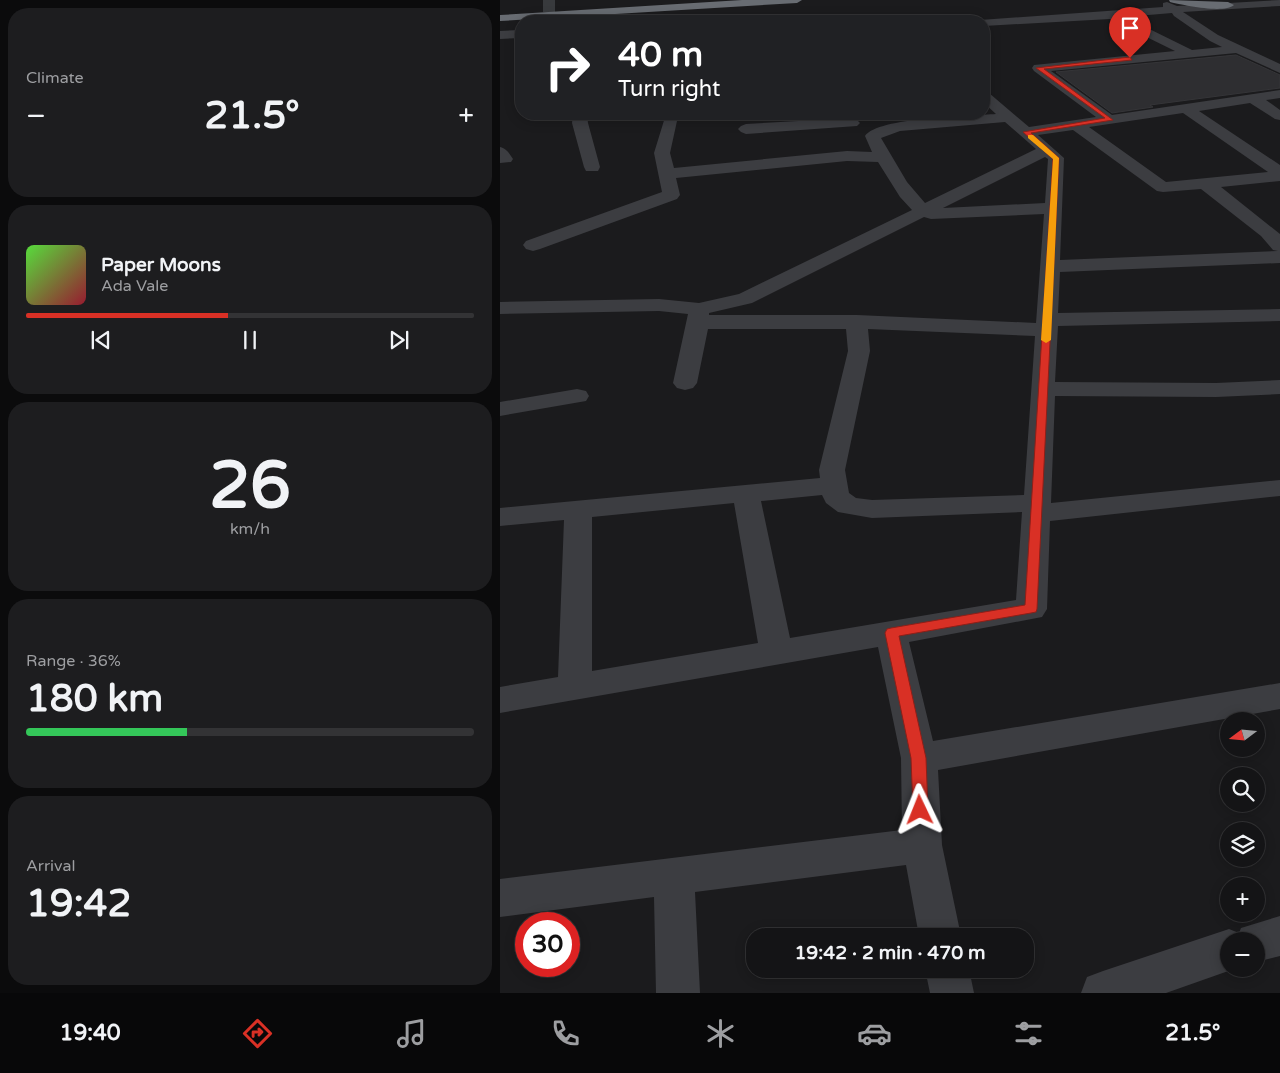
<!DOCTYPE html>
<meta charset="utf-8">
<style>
:root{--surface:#141416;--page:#1d1d1f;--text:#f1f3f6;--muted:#9d9ea1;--line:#333335;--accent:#d93025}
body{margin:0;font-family:"Varela Round",sans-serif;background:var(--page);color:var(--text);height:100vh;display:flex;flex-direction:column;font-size:19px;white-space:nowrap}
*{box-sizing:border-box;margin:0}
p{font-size:16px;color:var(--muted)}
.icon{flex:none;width:28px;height:28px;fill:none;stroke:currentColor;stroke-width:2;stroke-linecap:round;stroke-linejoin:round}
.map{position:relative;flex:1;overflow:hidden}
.side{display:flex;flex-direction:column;gap:8px;padding:8px;background:#0b0b0c;width:500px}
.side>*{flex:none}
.guide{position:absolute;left:15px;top:15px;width:475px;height:105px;border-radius:20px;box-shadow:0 2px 12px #0003,0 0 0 1px var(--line);background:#202124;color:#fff;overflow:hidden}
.needle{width:32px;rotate:254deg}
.tools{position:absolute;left:720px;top:712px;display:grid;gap:10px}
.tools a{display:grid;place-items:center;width:45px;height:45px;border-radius:50%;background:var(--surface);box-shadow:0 2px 12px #0003,0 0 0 1px var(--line);font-size:25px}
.speed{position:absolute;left:15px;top:912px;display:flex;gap:10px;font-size:25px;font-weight:700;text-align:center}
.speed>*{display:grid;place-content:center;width:65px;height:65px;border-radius:50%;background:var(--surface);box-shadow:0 2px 12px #0003,0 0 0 1px var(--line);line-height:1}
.speed .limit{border:8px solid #d22;background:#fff;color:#111}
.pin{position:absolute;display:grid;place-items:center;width:42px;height:42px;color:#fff;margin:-51px -21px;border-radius:50% 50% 50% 0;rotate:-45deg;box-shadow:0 0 5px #0007}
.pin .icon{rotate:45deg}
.me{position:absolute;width:55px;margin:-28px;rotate:358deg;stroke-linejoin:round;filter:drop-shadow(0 0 4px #0008)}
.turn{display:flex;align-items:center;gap:18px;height:105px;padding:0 20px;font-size:22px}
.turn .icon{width:65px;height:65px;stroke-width:2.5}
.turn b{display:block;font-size:35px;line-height:42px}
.big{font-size:38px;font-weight:700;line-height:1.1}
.side .tile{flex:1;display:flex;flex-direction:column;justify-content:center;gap:8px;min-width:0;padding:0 18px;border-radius:20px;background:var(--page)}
.side .dial{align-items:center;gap:0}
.dial b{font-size:65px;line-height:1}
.song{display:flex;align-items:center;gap:15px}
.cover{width:60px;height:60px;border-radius:8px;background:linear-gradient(135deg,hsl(110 70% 55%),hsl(350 70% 35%))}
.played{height:5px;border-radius:2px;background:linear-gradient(90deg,var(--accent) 45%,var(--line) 45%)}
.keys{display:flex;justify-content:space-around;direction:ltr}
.heat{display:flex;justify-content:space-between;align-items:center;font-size:28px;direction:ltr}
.charge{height:8px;border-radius:4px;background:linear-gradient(90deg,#34c759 36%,var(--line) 0)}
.trip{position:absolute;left:246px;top:928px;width:288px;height:50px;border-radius:20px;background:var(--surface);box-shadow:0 2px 12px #0003,0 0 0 1px var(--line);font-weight:700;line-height:50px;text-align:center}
.tab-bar{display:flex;height:80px;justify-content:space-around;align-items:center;background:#080809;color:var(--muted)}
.tab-bar .icon{width:35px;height:35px}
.tab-bar .selected{color:var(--accent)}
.tab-bar b{font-size:22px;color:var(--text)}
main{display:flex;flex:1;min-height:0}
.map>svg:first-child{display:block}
</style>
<main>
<section class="side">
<div class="tile"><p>Climate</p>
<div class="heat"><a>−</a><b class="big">21.5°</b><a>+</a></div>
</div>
<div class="tile">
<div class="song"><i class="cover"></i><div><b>Paper Moons</b><p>Ada Vale</p></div></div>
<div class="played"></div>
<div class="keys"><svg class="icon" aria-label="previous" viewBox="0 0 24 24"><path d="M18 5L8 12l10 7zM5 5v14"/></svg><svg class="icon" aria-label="pause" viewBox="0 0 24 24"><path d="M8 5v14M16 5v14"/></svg><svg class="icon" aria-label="next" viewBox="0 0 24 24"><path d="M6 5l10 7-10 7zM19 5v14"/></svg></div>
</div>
<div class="tile dial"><b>26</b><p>km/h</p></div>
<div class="tile"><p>Range · 36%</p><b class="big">180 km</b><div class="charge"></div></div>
<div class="tile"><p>Arrival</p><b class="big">19:42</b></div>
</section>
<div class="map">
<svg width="780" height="993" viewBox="0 0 780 993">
<rect width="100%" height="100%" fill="#1b1b1d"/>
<polygon fill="#2e2e31" stroke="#353538" points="736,55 780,75 780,88 650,105 653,107 612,113 556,72"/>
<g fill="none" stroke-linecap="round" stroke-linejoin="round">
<polyline stroke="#383a3d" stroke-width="12" stroke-dasharray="12 6" stroke-linecap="butt" points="49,0 49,21"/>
<g fill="#3c3d41" fill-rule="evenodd">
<path d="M 780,0 L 780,6 L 683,12 L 718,35 L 780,64 L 780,73 L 736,53 L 551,71 L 612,115 L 780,90 L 780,98 L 766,100 L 780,110 L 780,120 L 775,119 L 750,103 L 699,111 L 780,165 L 780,181 L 721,187 L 780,234 L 780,263 L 560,272 L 558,313 L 780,309 L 780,321 L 558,326 L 555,382 L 716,383 L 780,380 L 780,394 L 716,397 L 555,396 L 551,503 L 780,480 L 780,496 L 550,521 L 547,609 L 542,617 L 409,642 L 433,741 L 780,683 L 780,709 L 438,770 L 442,845 L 461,936 L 419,936 L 406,865 L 195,892 L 200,993 L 156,993 L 154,897 L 0,917 L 0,879 L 402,830 L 401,758 L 378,647 L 0,713 L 0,687 L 58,677 L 64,520 L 0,526 L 0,508 L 320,478 L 319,470 L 348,351 L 346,329 L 208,329 L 197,383 L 193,388 L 185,390 L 177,388 L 173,383 L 188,314 L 159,311 L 0,314 L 0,302 L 159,299 L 199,303 L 239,294 L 412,210 L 400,197 L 378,162 L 347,161 L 176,178 L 180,195 L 177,199 L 40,249 L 33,251 L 26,249 L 23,245 L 26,241 L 162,192 L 154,153 L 166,114 L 277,114 L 275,117 L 270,118 L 177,121 L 170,153 L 174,168 L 347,151 L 372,152 L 365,136 C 378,117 471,116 496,114 L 484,103 L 484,92 L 489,93 L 529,127 L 596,117 L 534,71 L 532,68 L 534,65 L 675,51 L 610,19 L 484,26 L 484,21 L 479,21 L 480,20 L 663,7 L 663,3 L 667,2 L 677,6 ZM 672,13 L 674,16 L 710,41 L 722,47 L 692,50 L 625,17 ZM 683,113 L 768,172 L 666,182 L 589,127 ZM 505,122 L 536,149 L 425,203 L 407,182 L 381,138 L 400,131 ZM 573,130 L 657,191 L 663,192 L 701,189 L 761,236 L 773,250 L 778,251 L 560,260 L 564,158 L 538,135 ZM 545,157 L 548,159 L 545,203 L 443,208 ZM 544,214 L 536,323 L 357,315 L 209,315 L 209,313 L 252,303 L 424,217 L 431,219 ZM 368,329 L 535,336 L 524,495 L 372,500 L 356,498 L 349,493 L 345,470 L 370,351 ZM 322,495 L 326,503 L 338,512 L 372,518 L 522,512 L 516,600 L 290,638 L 261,501 ZM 234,503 L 258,643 L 92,671 L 92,517 Z"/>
<polygon points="21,30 21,38 0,39 0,31"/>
<polygon points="73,114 87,114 88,123 100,167 98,171 86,171 84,167 72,123"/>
<polygon points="352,118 357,120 360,123 357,126 246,134 241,132 238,129 241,126 246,124"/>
<path d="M 0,147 C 7,149 9,153 13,159 L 11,162 L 0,163 Z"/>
<polygon points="77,389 86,391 89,396 86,401 0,416 0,402"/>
<polygon points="780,916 780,956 756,962 756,941 729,941 729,969 734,969 666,993 581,993 587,977 603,971 729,929 739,933 741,928"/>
<polygon points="425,969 469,969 474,993 430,993"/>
</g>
<g fill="#686c72" fill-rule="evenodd">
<polygon points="242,0 302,0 297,3 0,21 0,15"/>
<path d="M 669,0 L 728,2 L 734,5 C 724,14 683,5 670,2 Z"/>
</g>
</g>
<polygon fill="#d93025" stroke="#8d1f18" points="630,57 632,60 544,69 613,120 531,133 559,158 537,609 536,612 531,613 399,636 426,758 428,810 426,815 420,817 415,815 413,810 411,758 385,633 387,629 391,628 525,605 553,159 523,132 605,118 536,68"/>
<polygon fill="#f59e0b" points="528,135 533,135 559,158 551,340 546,343 541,340 553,159 528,138"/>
</svg>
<div class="tools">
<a><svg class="needle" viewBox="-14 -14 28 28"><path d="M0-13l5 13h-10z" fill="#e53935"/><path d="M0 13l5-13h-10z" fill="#9d9ea1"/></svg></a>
<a><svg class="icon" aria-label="search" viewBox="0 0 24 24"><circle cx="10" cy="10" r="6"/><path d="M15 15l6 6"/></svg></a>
<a><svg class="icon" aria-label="layers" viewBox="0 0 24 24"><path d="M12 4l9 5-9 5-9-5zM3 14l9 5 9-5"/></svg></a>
<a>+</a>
<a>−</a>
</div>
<div class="speed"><div class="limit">30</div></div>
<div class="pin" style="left:630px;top:58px;background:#d93025"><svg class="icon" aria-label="arrive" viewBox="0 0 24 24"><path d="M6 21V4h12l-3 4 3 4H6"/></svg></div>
<svg class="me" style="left:420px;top:810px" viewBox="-20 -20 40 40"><path d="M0-17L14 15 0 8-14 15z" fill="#d93025" stroke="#fff" stroke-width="4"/></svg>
<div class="trip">19:42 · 2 min · 470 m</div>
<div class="guide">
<div class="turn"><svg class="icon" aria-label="right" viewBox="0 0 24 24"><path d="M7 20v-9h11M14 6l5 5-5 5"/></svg><div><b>40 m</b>Turn right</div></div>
</div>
</div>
</main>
<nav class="tab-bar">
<b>19:40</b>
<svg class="icon selected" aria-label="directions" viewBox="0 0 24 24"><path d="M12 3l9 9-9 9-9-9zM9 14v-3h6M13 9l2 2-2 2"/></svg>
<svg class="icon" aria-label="music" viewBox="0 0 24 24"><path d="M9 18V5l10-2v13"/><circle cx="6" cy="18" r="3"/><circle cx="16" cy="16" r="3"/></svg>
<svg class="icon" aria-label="phone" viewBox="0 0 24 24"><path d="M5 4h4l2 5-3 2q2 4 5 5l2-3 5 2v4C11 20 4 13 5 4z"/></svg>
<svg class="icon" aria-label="climate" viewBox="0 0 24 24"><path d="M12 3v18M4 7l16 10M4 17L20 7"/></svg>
<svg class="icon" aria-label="car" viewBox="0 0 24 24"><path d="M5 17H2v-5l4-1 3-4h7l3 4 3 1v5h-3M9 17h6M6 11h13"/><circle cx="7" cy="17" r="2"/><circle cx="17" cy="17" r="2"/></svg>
<svg class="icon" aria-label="filters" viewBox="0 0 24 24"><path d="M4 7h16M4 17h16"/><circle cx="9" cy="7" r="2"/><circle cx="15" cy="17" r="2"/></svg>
<b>21.5°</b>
</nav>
